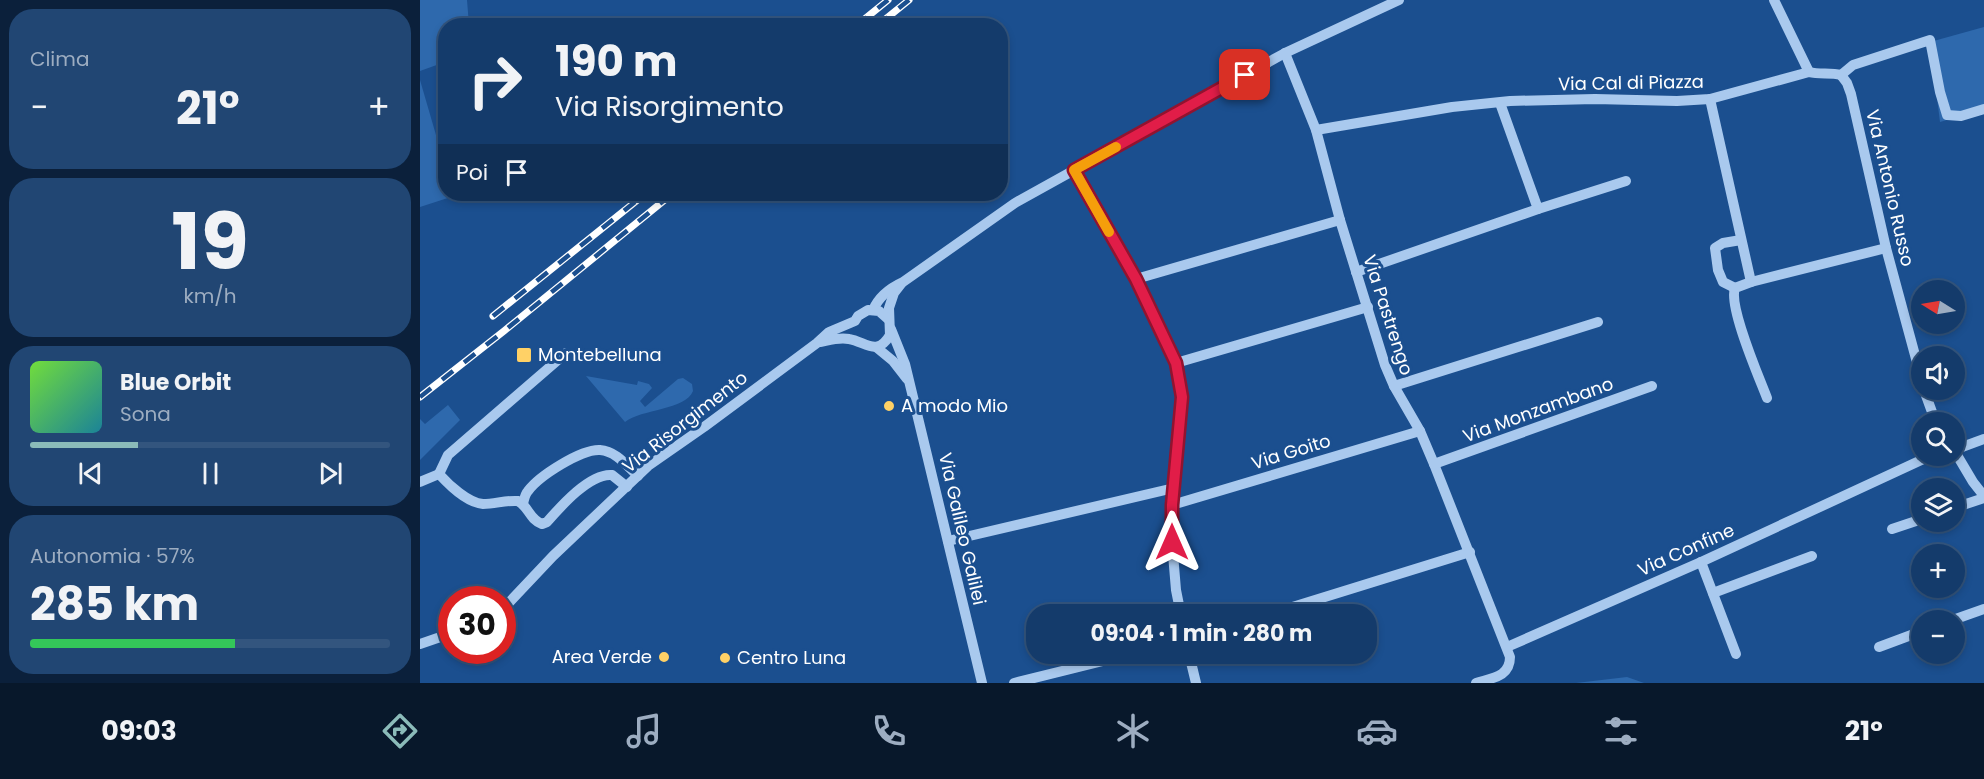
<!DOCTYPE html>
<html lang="it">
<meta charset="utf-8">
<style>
:root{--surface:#143b6b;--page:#214673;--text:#f1f3f6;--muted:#9dadc1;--line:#33557e;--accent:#8bbbb9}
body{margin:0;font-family:Poppins,sans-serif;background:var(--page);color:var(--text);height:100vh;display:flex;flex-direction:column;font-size:22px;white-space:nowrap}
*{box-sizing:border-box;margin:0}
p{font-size:20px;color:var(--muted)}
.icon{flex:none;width:33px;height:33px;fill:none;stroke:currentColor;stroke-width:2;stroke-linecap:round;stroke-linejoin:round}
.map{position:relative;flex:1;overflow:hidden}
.sheet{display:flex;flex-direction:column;gap:9px;padding:9px;background:#0b203b;width:420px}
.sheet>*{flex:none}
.banner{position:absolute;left:18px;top:18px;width:570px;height:183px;border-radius:24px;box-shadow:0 3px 9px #0003,0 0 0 2px var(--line);background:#143b6b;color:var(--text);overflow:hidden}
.needle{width:39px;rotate:281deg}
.tools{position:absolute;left:1491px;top:280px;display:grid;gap:12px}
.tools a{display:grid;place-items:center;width:54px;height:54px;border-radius:50%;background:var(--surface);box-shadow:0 3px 9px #0003,0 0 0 2px var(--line);font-size:30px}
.speed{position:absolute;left:18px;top:586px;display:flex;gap:12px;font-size:30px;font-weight:700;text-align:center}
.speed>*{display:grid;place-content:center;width:78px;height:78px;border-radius:50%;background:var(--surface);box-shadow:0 3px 9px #0003,0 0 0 2px var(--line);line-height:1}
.speed .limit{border:9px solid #d22;background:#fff;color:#111}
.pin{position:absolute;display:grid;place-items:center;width:51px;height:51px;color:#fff;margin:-26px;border-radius:12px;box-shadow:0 3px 9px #0006}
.me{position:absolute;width:66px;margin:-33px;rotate:0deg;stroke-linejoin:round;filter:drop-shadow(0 0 4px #0008)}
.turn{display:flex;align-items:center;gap:21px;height:126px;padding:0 18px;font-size:27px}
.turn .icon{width:78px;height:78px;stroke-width:2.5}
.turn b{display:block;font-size:42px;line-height:51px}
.then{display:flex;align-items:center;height:57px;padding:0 18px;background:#0003;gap:12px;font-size:22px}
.big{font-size:45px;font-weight:700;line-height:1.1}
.sheet .card{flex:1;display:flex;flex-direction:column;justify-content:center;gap:9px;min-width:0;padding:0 21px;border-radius:24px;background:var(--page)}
.sheet .dial{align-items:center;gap:0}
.dial b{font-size:78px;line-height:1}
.song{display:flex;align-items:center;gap:18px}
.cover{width:72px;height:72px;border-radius:9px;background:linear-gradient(135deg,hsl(100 70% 55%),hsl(190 70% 35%))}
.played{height:6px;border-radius:3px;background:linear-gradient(90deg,var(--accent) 30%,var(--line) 30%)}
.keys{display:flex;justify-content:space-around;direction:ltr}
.heat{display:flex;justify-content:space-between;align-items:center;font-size:33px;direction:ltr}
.charge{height:9px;border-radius:4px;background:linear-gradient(90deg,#34c759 57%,var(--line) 0)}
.trip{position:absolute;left:606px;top:604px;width:351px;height:60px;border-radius:24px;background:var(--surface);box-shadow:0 3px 9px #0003,0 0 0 2px var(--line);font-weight:700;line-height:60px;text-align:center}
.tabs{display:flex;height:96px;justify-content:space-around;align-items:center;background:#08182b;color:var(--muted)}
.tabs .icon{width:42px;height:42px}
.tabs .current{color:var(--accent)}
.tabs b{font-size:27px;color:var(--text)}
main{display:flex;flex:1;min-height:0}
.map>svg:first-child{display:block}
</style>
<main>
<section class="sheet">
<div class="card"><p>Clima</p>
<div class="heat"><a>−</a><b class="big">21°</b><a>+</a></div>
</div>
<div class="card dial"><b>19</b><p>km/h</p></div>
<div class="card">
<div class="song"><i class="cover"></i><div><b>Blue Orbit</b><p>Sona</p></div></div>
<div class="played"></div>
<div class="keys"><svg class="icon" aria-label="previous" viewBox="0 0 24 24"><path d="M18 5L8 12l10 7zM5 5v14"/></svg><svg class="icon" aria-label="pause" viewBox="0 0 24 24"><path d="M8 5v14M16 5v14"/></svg><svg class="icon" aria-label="next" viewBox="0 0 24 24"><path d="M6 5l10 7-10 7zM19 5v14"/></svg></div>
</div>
<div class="card"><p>Autonomia · 57%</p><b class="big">285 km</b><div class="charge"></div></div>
</section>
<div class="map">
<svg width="1564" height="683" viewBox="0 0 1564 683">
<rect width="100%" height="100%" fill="#1b4f8f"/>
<g fill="#2e69ad">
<polygon points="0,0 47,0 49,25 26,26 25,62 0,71"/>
<polygon points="1564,27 1564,109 1520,122 1510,42"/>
<polygon points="0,80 25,166 26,194 34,194 34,196 0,207"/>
<path d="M 166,376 L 217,385 L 218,381 L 229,384 L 232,388 L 220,401 L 225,407 L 258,379 L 263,378 L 272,384 L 273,391 C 266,410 221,409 205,422 Z"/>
<polygon points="28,405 40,420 0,460 0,419 5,424"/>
<polygon points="1207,677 1224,683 1156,683"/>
</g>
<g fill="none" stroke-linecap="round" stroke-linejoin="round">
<g stroke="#a9c9ee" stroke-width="10">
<polyline points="1354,0 1389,72"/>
<path d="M 865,53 L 896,130 L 920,220 L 965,365 L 974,386 L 1000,431 L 1014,464 L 1090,657 C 1090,677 1072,678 1056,683"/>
<polyline points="1421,75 1427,83 1431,94 1466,248 1502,381"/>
<polyline points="1421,75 1433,65 1510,40 1520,92 1527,115 1541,116 1564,109"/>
<polyline points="1290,99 1331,282"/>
<path d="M 896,130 L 1032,107 L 1090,101 L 1175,99 L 1257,101 L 1290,99 L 1389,72 C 1400,75 1410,72 1421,75"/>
<polyline points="654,170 716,279 756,363 762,397 752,505 752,542 756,590 761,615"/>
<polyline points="1118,209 1206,181"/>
<polyline points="936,272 1118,209 1080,103"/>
<polyline points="716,279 920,220"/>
<polyline points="1315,288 1303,282 1298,270 1295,248 1303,243 1321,240"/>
<path d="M 453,310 C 459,296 470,288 483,282 L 595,203 L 865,53 L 979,0"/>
<polyline points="471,329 485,364 562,683"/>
<path d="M 400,342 C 410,340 419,337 429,339 C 446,342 457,357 470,335 L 469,308 L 474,293 L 481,284"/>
<polyline points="456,347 473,361 487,379"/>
<polyline points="756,363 948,307"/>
<polyline points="974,386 1178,322"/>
<polyline points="1504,390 1516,423"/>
<path d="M 1347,398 C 1339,377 1308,306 1315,288 L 1331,282 L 1466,248"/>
<polyline points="1534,450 1553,482 1564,496"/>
<polyline points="1534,450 1564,439"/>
<polyline points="1014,464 1232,386"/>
<path d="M 19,474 C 29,485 48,503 63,504 C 75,504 86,500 98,501 C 109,507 109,519 122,524 L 127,522 C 141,506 170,473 192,475 L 207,487"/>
<polyline points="19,474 28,455 146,353"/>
<polyline points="0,482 19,474"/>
<path d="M 103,504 C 104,499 105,494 108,491 C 119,476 161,449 180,450 C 196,451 207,466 218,476"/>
<polyline points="752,505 1000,431"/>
<polyline points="1534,508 1564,498"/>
<polyline points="1472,529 1502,519"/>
<polyline points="528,541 754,488"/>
<polyline points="1281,562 1316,654"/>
<polyline points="1293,593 1392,556"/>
<polyline points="82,610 133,556 228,466 284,427 397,343 409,332 435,321 438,316 448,310 459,311 468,319"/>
<polyline points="847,615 1050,552"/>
<polyline points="1530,621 1564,609"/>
<polyline points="0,644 32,633"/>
<polyline points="1087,647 1281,562 1510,456"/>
<polyline points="1459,647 1502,631"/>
<polyline points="769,654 776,683"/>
<polyline points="594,683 711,654"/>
</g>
<g stroke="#fff" stroke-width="7">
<g id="rail">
<polyline points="436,26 468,0"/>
<polyline points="457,26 489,0"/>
<polyline points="73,316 225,194"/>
<polyline points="0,397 84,331 252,194"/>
</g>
</g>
<use href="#rail" stroke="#1b4f8f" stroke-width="4.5" stroke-dasharray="14" stroke-linecap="butt"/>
</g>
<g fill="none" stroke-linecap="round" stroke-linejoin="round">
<g stroke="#92132f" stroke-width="15">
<polyline id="route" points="752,542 752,505 762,397 756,363 716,279 654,170 825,75"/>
</g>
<use href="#route" stroke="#e11d48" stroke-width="10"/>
<polyline stroke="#f59e0b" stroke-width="10" points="689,232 654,170 696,147"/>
</g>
<g fill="#ffd166" stroke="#1b4f8f" stroke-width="2">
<rect x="96" y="347" width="16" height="16" rx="3"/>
<circle cx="469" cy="406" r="6"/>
<circle cx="244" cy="657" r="6"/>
<circle cx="305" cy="658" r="6"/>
</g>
<g text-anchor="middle" stroke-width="6" stroke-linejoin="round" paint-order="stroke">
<g font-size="18" fill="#fff" stroke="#1b4f8f">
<text transform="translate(1211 83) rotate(-1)" y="6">Via Cal di Piazza</text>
<text transform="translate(1470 188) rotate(77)" y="6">Via Antonio Russo</text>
<text transform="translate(968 315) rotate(72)" y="6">Via Pastrengo</text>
<text transform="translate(1118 410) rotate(-20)" y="6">Via Monzambano</text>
<text transform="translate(265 422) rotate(-38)" y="6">Via Risorgimento</text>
<text transform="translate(871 452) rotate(-17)" y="6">Via Goito</text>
<text transform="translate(542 529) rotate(77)" y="6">Via Galileo Galilei</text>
<text transform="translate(1266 550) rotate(-24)" y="6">Via Confine</text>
</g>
<g font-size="18" fill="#fff" stroke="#1b4f8f" text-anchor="start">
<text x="118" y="361">Montebelluna</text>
<text x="481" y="412">A modo Mio</text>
<text x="232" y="663" text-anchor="end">Area Verde</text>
<text x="317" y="664">Centro Luna</text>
</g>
</g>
</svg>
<div class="tools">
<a><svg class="needle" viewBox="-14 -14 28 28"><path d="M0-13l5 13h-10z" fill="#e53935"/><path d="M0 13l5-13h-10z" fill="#9dadc1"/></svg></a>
<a><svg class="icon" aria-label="sound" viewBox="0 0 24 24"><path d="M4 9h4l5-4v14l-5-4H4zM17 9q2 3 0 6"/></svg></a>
<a><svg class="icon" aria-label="search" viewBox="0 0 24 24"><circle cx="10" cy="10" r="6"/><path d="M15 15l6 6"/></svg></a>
<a><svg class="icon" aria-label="layers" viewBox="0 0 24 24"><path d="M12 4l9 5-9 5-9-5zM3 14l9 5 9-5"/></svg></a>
<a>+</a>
<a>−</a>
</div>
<div class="speed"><div class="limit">30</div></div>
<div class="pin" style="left:825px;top:75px;background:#d93025"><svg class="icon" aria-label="arrive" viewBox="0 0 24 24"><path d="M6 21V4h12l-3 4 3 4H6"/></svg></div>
<svg class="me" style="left:752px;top:542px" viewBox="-20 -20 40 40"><path d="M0-17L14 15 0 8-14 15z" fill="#e11d48" stroke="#fff" stroke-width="4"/></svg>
<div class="trip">09:04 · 1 min · 280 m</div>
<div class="banner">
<div class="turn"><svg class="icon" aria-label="right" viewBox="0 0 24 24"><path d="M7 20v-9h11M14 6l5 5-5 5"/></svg><div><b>190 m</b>Via Risorgimento</div></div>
<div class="then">Poi<svg class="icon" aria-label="arrive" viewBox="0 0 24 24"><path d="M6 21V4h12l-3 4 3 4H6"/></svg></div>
</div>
</div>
</main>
<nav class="tabs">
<b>09:03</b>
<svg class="icon current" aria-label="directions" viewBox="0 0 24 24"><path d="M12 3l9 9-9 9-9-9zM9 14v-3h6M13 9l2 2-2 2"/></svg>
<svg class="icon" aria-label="music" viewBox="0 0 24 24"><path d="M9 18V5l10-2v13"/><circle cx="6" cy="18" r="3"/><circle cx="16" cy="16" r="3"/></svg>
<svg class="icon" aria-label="phone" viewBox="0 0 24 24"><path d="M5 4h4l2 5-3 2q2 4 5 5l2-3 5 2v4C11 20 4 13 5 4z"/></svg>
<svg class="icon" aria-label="climate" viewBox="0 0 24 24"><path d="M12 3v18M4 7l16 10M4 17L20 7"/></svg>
<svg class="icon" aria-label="car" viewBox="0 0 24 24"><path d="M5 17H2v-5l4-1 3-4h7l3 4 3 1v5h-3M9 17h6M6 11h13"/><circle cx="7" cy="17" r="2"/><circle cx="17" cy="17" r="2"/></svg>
<svg class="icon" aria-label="filters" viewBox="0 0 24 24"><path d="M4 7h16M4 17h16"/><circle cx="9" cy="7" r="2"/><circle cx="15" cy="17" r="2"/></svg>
<b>21°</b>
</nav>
